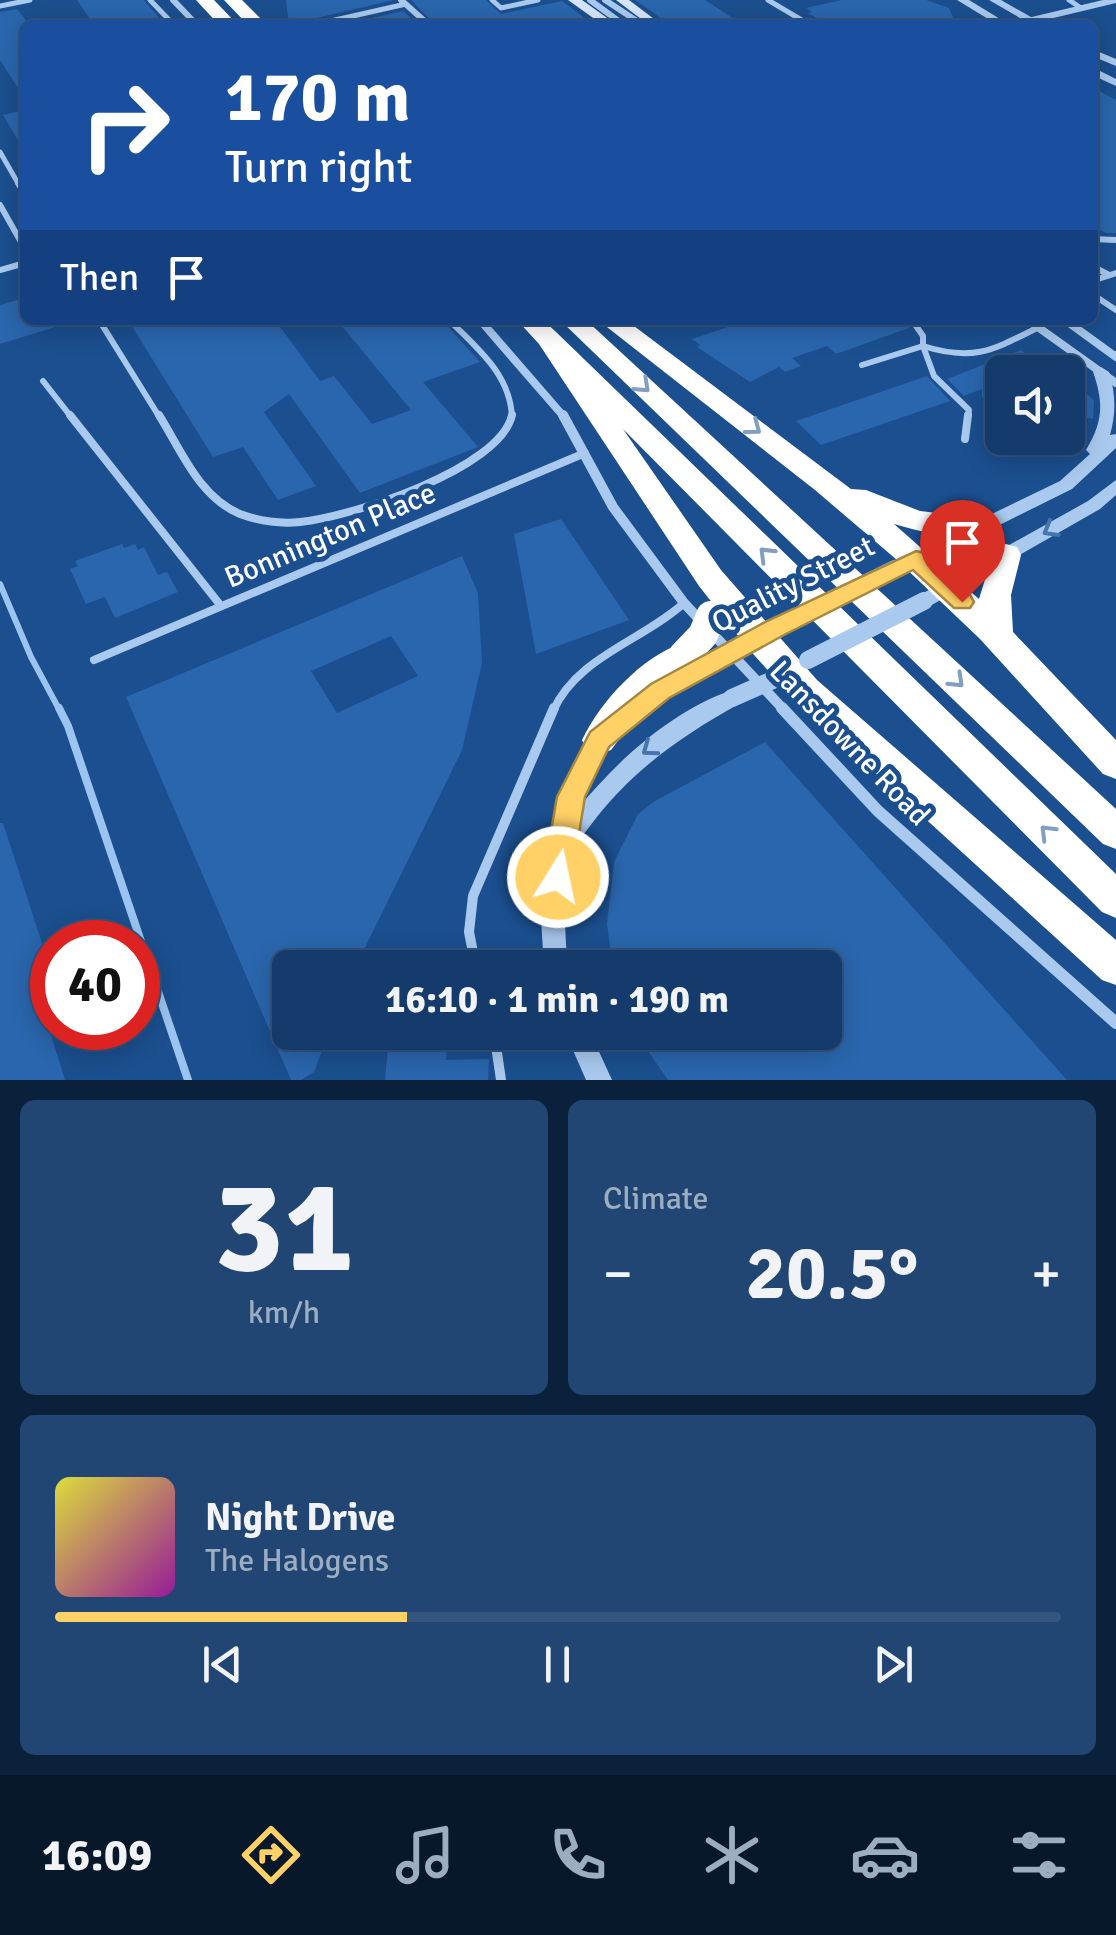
<!DOCTYPE html>
<meta charset="utf-8">
<style>
:root{--surface:#143b6b;--page:#214673;--text:#f1f3f6;--muted:#9dadc1;--line:#33557e;--accent:#ffd166}
body{margin:0;font-family:Signika,sans-serif;background:var(--page);color:var(--text);height:100vh;display:flex;flex-direction:column;font-size:38px;white-space:nowrap}
*{box-sizing:border-box;margin:0}
p{font-size:32px;color:var(--muted)}
.icon{flex:none;width:55px;height:55px;fill:none;stroke:currentColor;stroke-width:2;stroke-linecap:round;stroke-linejoin:round}
.map{position:relative;height:1080px;overflow:hidden}
.side{display:flex;flex-direction:column;gap:20px;padding:20px;background:#0b203b;flex:1}
.side>*{flex:none}
.hud{position:absolute;left:20px;top:20px;width:1078px;height:305px;border-radius:15px;box-shadow:0 5px 25px #0003,0 0 0 2px var(--line);background:#1a4fa0;color:#fff;overflow:hidden}
.fabs{position:absolute;left:985px;top:355px;display:grid;gap:20px}
.fabs a{display:grid;place-items:center;width:100px;height:100px;border-radius:15px;background:var(--surface);box-shadow:0 5px 25px #0003,0 0 0 2px var(--line);font-size:50px}
.speed{position:absolute;left:30px;top:920px;display:flex;gap:20px;font-size:50px;font-weight:700;text-align:center}
.speed>*{display:grid;place-content:center;width:130px;height:130px;border-radius:50%;background:var(--surface);box-shadow:0 5px 25px #0003,0 0 0 2px var(--line);line-height:1}
.speed .limit{border:15px solid #d22;background:#fff;color:#111}
.pin{position:absolute;display:grid;place-items:center;width:85px;height:85px;color:#fff;margin:-102px -42px;border-radius:50% 50% 50% 0;rotate:-45deg;box-shadow:0 0 10px #0007}
.pin .icon{rotate:45deg}
.me{position:absolute;width:110px;margin:-55px;rotate:10deg;stroke-linejoin:round;filter:drop-shadow(0 0 8px #0008)}
.turn{display:flex;align-items:center;gap:35px;height:210px;padding:0 40px;font-size:45px}
.turn .icon{width:130px;height:130px;stroke-width:2.5}
.turn b{display:block;font-size:70px;line-height:85px}
.then{display:flex;align-items:center;height:95px;padding:0 40px;background:#0003;gap:20px;font-size:38px}
.big{font-size:75px;font-weight:700;line-height:1.1}
.side .card{flex:1;display:flex;flex-direction:column;justify-content:center;gap:15px;min-width:0;padding:0 35px;border-radius:15px;background:var(--page)}
.side .dial{align-items:center;gap:0}
.dial b{font-size:130px;line-height:1}
.song{display:flex;align-items:center;gap:30px}
.cover{width:120px;height:120px;border-radius:15px;background:linear-gradient(135deg,hsl(60 70% 55%),hsl(300 70% 35%))}
.played{height:10px;border-radius:5px;background:linear-gradient(90deg,var(--accent) 35%,var(--line) 35%)}
.keys{display:flex;justify-content:space-around;direction:ltr}
.heat{display:flex;justify-content:space-between;align-items:center;font-size:55px;direction:ltr}
.side .tiles{flex:1;display:grid;gap:20px;grid-template-columns:1fr 1fr}
.card:last-child{grid-column:span 2}
.trip{position:absolute;left:272px;top:950px;width:570px;height:100px;border-radius:15px;background:var(--surface);box-shadow:0 5px 25px #0003,0 0 0 2px var(--line);font-weight:700;line-height:100px;text-align:center}
.tab-bar{display:flex;height:160px;justify-content:space-around;align-items:center;background:#08182b;color:var(--muted)}
.tab-bar .icon{width:70px;height:70px}
.tab-bar .current{color:var(--accent)}
.tab-bar b{font-size:45px;color:var(--text)}
.map>svg:first-child{display:block}
</style>
<div class="map">
<svg width="1116" height="1080" viewBox="0 0 1116 1080">
<rect width="100%" height="100%" fill="#1b4f8f"/>
<g fill="none" stroke-linecap="round" stroke-linejoin="round">
<polyline stroke="#9cc4f0" stroke-width="6" points="0,584 31,657 60,711"/>
<polyline stroke="#9cc4f0" stroke-width="8" points="59,708 68,726 188,1080"/>
</g>
<g fill="#2a66ad" fill-rule="evenodd">
<polygon points="77,0 144,0 165,25 94,25"/>
<polygon points="286,0 394,0 312,19 307,25 289,25"/>
<polygon points="411,0 486,0 501,14 562,1 594,25 436,25"/>
<polygon points="635,0 705,0 736,20 714,25 671,25"/>
<polygon points="842,0 926,0 949,8 956,25 828,25 808,13 812,12 806,8"/>
<polygon points="17,9 25,19 25,99 0,60 0,12"/>
<polygon points="403,11 419,25 341,25"/>
<polygon points="1092,87 1116,100 1116,233 1106,233 1092,225"/>
<polygon points="25,110 25,152 3,115"/>
<polygon points="25,298 25,320 65,320 65,324 0,344 0,305"/>
<polygon points="128,320 275,320 320,381 334,376 372,424 411,410 337,320 442,320 480,362 423,382 478,447 360,493 289,394 264,412 316,486 278,500 243,447 213,457"/>
<polygon points="749,320 905,320 909,328 836,354 827,346 792,358 801,366 785,372 779,367 750,382 697,347 700,345 692,339"/>
<polygon points="1021,350 1039,364 1016,372 1002,372 1002,401 982,397 982,389 964,396 947,379"/>
<polygon points="927,376 950,401 821,445 796,421"/>
<polygon points="1068,379 1094,400 1093,419 1068,414"/>
<polygon points="561,519 629,620 536,654 514,534"/>
<polygon points="122,544 124,548 135,544 138,550 144,547 158,575 167,572 178,592 115,618 105,597 86,604 70,569 78,566 75,561"/>
<path d="M 462,556 L 478,593 L 482,663 L 462,750 L 355,968 L 290,968 L 290,1032 L 329,1032 L 314,1072 L 301,1080 L 291,1080 L 126,697 ZM 391,636 L 418,676 L 337,713 L 311,671 Z"/>
<polygon points="765,742 1067,1080 668,1080 635,1032 825,1032 825,968 613,968 607,924 614,862 638,814 655,801"/>
<polygon points="0,823 3,823 52,974 52,1020 47,1022 65,1080 0,1080"/>
<polygon points="448,1034 446,1060 489,1059 488,1080 385,1080 389,1035"/>
</g>
<g fill="none" stroke-linecap="round" stroke-linejoin="round">
<g stroke="#a9c9ee" stroke-width="5">
<polyline points="150,0 174,25"/>
<polyline points="492,0 501,8 538,0"/>
<polyline points="768,0 810,25"/>
<polyline points="1069,0 1081,8"/>
<polyline points="0,6 30,0"/>
<polyline points="313,25 406,4"/>
<polyline points="773,25 798,19"/>
<polyline points="0,152 19,185"/>
</g>
<g stroke="#a9c9ee" stroke-width="6">
<polyline points="18,183 25,195"/>
<polyline points="0,205 25,249"/>
<polyline points="1092,239 1116,240"/>
<polyline points="1092,266 1109,275"/>
<polyline points="0,270 25,263"/>
<polyline points="1092,281 1116,273"/>
<polyline points="1092,294 1116,310"/>
<polyline points="99,320 160,418"/>
<path d="M 449,320 C 477,348 511,375 512,418"/>
<path d="M 912,320 L 923,336 L 923,346 C 974,362 993,350 1039,327"/>
<polyline points="862,365 923,346 934,376 969,410 968,418"/>
<polyline points="43,381 72,418"/>
</g>
<g stroke="#a9c9ee" stroke-width="8">
<polyline points="70,415 221,606"/>
<path d="M 159,415 C 181,450 199,497 240,514 C 259,521 280,524 300,522 C 351,517 500,469 512,415"/>
<polyline points="965,439 968,415"/>
<polyline points="94,660 585,453"/>
<path d="M 553,711 C 577,657 642,641 684,603"/>
</g>
<g stroke="#a9c9ee" stroke-width="10">
<polyline points="476,968 469,932 473,896 554,708"/>
<polyline points="494,1032 501,1080"/>
</g>
<g stroke="#a9c9ee" stroke-width="6">
<polyline points="173,0 197,25"/>
<polyline points="401,0 429,25"/>
<polyline points="590,0 624,25"/>
<polyline points="605,0 643,25"/>
<polyline points="1011,25 1116,0"/>
</g>
<g stroke="#a9c9ee" stroke-width="8">
<polyline points="480,320 565,418"/>
<polyline points="1028,320 1116,383"/>
<polyline points="1065,320 1116,357"/>
</g>
<polyline stroke="#a9c9ee" stroke-width="10" points="563,415 613,507 684,603 785,711"/>
<polyline stroke="#a9c9ee" stroke-width="12" points="782,708 878,811 1116,1023"/>
<g fill="#a9c9ee" fill-rule="evenodd">
<polygon points="957,0 969,0 1010,25 998,25"/>
<polygon points="989,0 1001,0 1045,25 1032,25"/>
<polygon points="1092,49 1116,59 1116,66 1092,56"/>
<polygon points="1092,67 1116,79 1116,86 1092,75"/>
<polygon points="1116,351 1116,360 1107,355 1109,352"/>
<path d="M 1101,367 L 1109,372 C 1116,394 1116,414 1110,435 L 1116,434 L 1116,448 L 1072,489 L 915,567 L 903,567 L 900,562 L 903,557 L 1060,481 L 1090,454 L 1086,450 C 1103,422 1104,403 1093,372 Z"/>
<polygon points="1116,480 1116,495 1100,509 930,606 918,606 915,601 918,596 1088,501"/>
<polygon points="704,658 711,660 714,665 711,670 637,721 630,723 623,721 620,715 623,709"/>
<path d="M 732,690 L 739,692 L 742,698 L 739,704 C 681,736 630,772 590,826 C 584,834 576,843 573,852 C 563,889 564,929 568,968 L 544,968 L 541,918 L 560,797 L 592,734 L 606,727 L 613,729 L 616,735 L 606,746 L 582,797 L 580,806 C 620,758 672,711 732,690 Z"/>
<polygon points="565,1032 590,1032 612,1080 586,1080"/>
</g>
<g fill="#d6e6fa" fill-rule="evenodd">
<polygon points="568,0 582,0 617,25 603,25"/>
<polygon points="616,0 629,0 662,25 649,25"/>
</g>
<g fill="#fff" fill-rule="evenodd">
<polygon points="196,0 214,0 238,25 219,25"/>
<polygon points="224,0 242,0 267,25 248,25"/>
<polygon points="517,320 543,320 555,331 1116,874 1116,918 1102,912 623,429 721,570 817,680 1116,940 1116,985 1102,980 793,698 746,646 699,586 539,344"/>
<polygon points="560,320 586,320 1116,809 1116,849 1103,844"/>
<path d="M 598,320 L 626,320 L 851,489 L 866,490 L 920,511 L 997,520 L 1002,527 L 997,534 C 964,544 927,533 894,524 L 979,599 L 995,547 L 1006,544 L 1017,547 L 1021,555 L 1011,595 L 1013,632 L 1116,740 L 1116,779 L 1103,774 L 980,639 L 897,560 L 815,490 Z"/>
<path d="M 683,643 L 695,647 L 699,656 L 695,665 L 651,697 L 611,750 L 599,754 L 587,750 L 582,740 C 601,701 641,657 683,643 Z"/>
</g>
<g stroke="#a9c9ee" stroke-width="18">
<polyline points="775,628 895,569"/>
<polyline points="808,660 924,601"/>
<polyline points="704,665 745,644"/>
<polyline points="732,698 775,679"/>
</g>
<polyline stroke="#fff" stroke-width="30" points="683,656 703,635 711,616"/>
</g>
<defs><path id="oneway-chevron" d="M-2-3.5L2.5 0L-2 3.5" fill="none" stroke-width="1.6" stroke-linecap="round" stroke-linejoin="round" transform="scale(2.5)"/></defs>
<g stroke="#829ec1">
<use href="#oneway-chevron" transform="translate(643 386) rotate(43)"/>
<use href="#oneway-chevron" transform="translate(754 428) rotate(37)"/>
<use href="#oneway-chevron" transform="translate(766 554) rotate(-135)"/>
<use href="#oneway-chevron" transform="translate(957 681) rotate(44)"/>
<use href="#oneway-chevron" transform="translate(1047 832) rotate(-135)"/>
</g>
<g stroke="#4674ac">
<use href="#oneway-chevron" transform="translate(1050 530) rotate(150)"/>
<use href="#oneway-chevron" transform="translate(649 749) rotate(144)"/>
</g>
<polygon fill="#ffd166" stroke="#a68842" stroke-width="2.5" points="916,551 924,553 970,595 974,602 970,608 954,608 913,570 784,635 669,698 609,747 585,797 572,877 568,886 558,890 548,886 543,877 557,797 590,732 651,684 767,621"/>
<g text-anchor="middle" stroke-width="10" stroke-linejoin="round" paint-order="stroke">
<g font-size="30" fill="#fff" stroke="#1b4f8f">
<text transform="translate(330 535) rotate(-23)" y="10">Bonnington Place</text>
<text transform="translate(793 584) rotate(-27)" y="10">Quality Street</text>
<text transform="translate(850 743) rotate(46)" y="10">Lansdowne Road</text>
</g>
</g>
</svg>
<div class="fabs">
<a><svg class="icon" aria-label="sound" viewBox="0 0 24 24"><path d="M4 9h4l5-4v14l-5-4H4zM17 9q2 3 0 6"/></svg></a>
</div>
<div class="speed"><div class="limit">40</div></div>
<div class="pin" style="left:962px;top:602px;background:#d93025"><svg class="icon" aria-label="arrive" viewBox="0 0 24 24"><path d="M6 21V4h12l-3 4 3 4H6"/></svg></div>
<svg class="me" style="left:558px;top:877px" viewBox="-20 -20 40 40"><circle r="17" fill="#ffd166" stroke="#fff" stroke-width="3"/><path d="M0-11L8 9 0 5-8 9z" fill="#fff"/></svg>
<div class="trip">16:10 · 1 min · 190 m</div>
<div class="hud">
<div class="turn"><svg class="icon" aria-label="right" viewBox="0 0 24 24"><path d="M7 20v-9h11M14 6l5 5-5 5"/></svg><div><b>170 m</b>Turn right</div></div>
<div class="then">Then<svg class="icon" aria-label="arrive" viewBox="0 0 24 24"><path d="M6 21V4h12l-3 4 3 4H6"/></svg></div>
</div>
</div>
<section class="side">
<div class="tiles">
<div class="card dial"><b>31</b><p>km/h</p></div>
<div class="card"><p>Climate</p>
<div class="heat"><a>−</a><b class="big">20.5°</b><a>+</a></div>
</div>
<div class="card">
<div class="song"><i class="cover"></i><div><b>Night Drive</b><p>The Halogens</p></div></div>
<div class="played"></div>
<div class="keys"><svg class="icon" aria-label="previous" viewBox="0 0 24 24"><path d="M18 5L8 12l10 7zM5 5v14"/></svg><svg class="icon" aria-label="pause" viewBox="0 0 24 24"><path d="M8 5v14M16 5v14"/></svg><svg class="icon" aria-label="next" viewBox="0 0 24 24"><path d="M6 5l10 7-10 7zM19 5v14"/></svg></div>
</div>
</div>
</section>
<nav class="tab-bar">
<b>16:09</b>
<svg class="icon current" aria-label="directions" viewBox="0 0 24 24"><path d="M12 3l9 9-9 9-9-9zM9 14v-3h6M13 9l2 2-2 2"/></svg>
<svg class="icon" aria-label="music" viewBox="0 0 24 24"><path d="M9 18V5l10-2v13"/><circle cx="6" cy="18" r="3"/><circle cx="16" cy="16" r="3"/></svg>
<svg class="icon" aria-label="phone" viewBox="0 0 24 24"><path d="M5 4h4l2 5-3 2q2 4 5 5l2-3 5 2v4C11 20 4 13 5 4z"/></svg>
<svg class="icon" aria-label="climate" viewBox="0 0 24 24"><path d="M12 3v18M4 7l16 10M4 17L20 7"/></svg>
<svg class="icon" aria-label="car" viewBox="0 0 24 24"><path d="M5 17H2v-5l4-1 3-4h7l3 4 3 1v5h-3M9 17h6M6 11h13"/><circle cx="7" cy="17" r="2"/><circle cx="17" cy="17" r="2"/></svg>
<svg class="icon" aria-label="filters" viewBox="0 0 24 24"><path d="M4 7h16M4 17h16"/><circle cx="9" cy="7" r="2"/><circle cx="15" cy="17" r="2"/></svg>
</nav>
